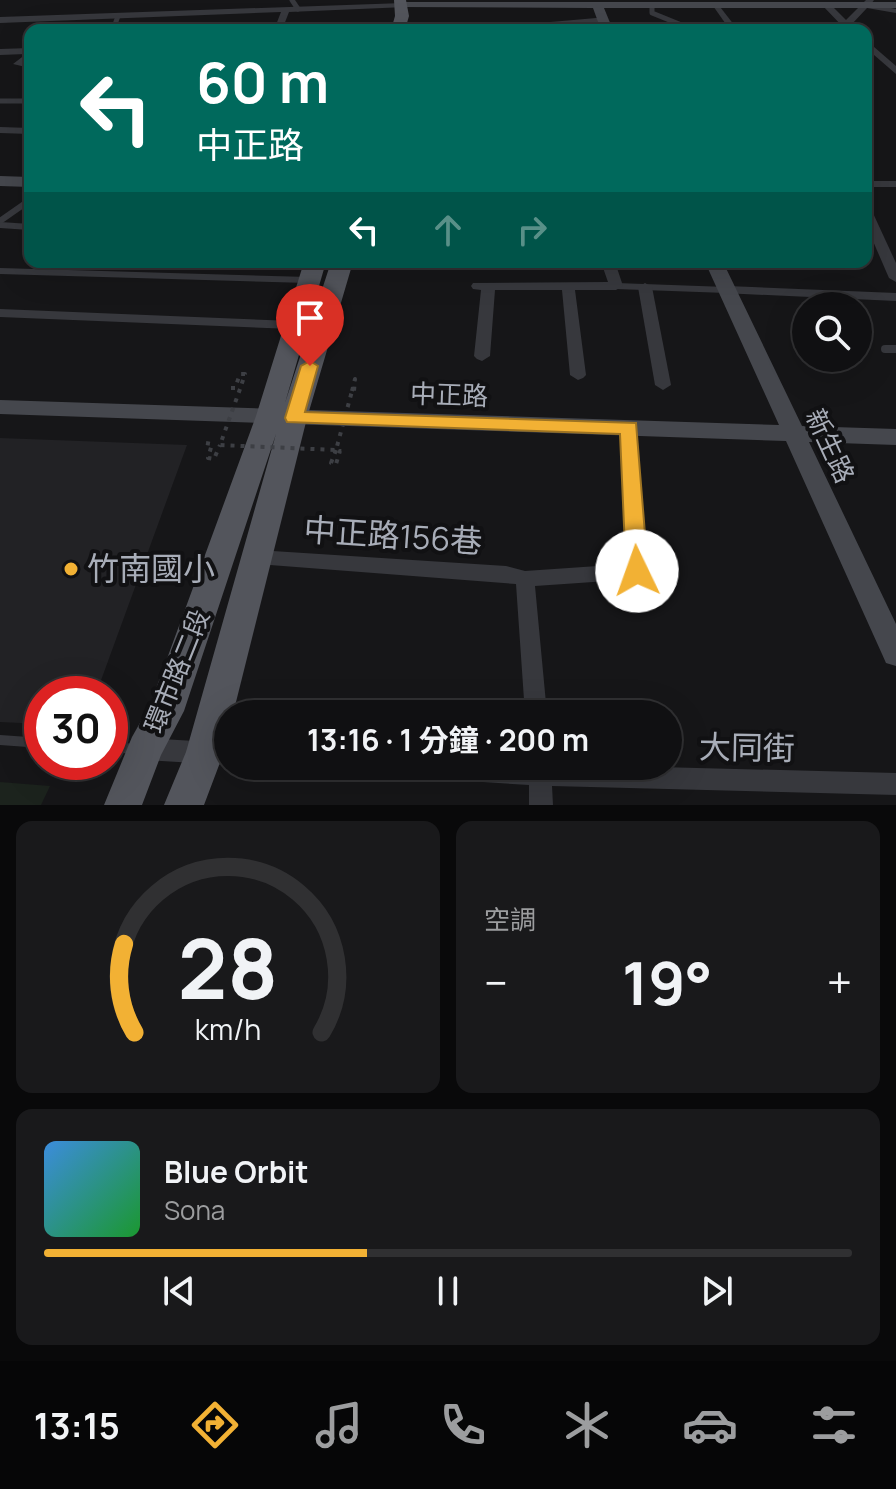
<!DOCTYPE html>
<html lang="zh-TW">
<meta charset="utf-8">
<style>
:root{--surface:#101012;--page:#19191b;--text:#f1f3f6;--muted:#9c9d9f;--line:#303032;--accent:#f2b134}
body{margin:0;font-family:Manrope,"Noto Sans TC",sans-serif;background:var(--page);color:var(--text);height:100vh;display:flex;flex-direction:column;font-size:30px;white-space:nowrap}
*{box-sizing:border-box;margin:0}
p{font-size:26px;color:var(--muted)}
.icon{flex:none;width:44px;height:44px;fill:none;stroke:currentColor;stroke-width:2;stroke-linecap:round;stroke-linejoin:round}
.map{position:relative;height:805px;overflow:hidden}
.side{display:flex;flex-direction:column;gap:16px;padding:16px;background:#09090a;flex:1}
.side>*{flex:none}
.hud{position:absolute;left:24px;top:24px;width:848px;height:244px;border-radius:16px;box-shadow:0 8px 32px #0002,0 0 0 2px var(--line);background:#00695c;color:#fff;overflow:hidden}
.controls{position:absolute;left:792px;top:292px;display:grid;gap:16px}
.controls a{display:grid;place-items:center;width:80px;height:80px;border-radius:50%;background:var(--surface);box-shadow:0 8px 32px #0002,0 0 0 2px var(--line);font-size:40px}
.speed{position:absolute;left:24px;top:676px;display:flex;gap:16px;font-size:40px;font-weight:700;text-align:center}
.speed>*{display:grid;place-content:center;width:104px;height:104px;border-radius:50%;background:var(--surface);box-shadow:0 8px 32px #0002,0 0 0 2px var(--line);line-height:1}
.speed .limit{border:12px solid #d22;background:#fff;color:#111}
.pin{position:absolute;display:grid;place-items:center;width:68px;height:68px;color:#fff;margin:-82px -34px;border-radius:50% 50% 50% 0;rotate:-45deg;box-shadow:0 0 8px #0007}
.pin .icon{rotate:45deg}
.me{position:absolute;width:88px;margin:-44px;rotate:357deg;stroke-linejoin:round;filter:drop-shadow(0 0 6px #0008)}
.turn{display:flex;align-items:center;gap:28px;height:168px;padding:0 40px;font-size:36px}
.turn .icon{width:104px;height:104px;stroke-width:2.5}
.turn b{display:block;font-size:56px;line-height:68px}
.lanes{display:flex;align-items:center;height:76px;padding:0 40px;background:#0003;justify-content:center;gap:40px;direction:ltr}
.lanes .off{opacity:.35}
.big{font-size:60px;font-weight:700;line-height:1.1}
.side .widget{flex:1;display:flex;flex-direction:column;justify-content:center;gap:12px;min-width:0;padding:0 28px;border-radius:16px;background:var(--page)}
.side .dial{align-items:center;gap:0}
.dial svg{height:208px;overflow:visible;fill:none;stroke:var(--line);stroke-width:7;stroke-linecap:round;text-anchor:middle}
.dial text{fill:var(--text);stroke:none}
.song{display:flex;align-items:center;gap:24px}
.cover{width:96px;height:96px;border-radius:12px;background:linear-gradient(135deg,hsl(210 70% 55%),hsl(130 70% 35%))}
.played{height:8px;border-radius:4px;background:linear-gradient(90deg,var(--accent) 40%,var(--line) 40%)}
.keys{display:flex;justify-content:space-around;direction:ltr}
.heat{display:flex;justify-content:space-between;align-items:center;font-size:44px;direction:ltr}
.side .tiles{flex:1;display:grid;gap:16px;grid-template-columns:1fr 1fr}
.widget:last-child{grid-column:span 2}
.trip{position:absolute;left:214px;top:700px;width:468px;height:80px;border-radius:40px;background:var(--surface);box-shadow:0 8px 32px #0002,0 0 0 2px var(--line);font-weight:700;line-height:80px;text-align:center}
.dock{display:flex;height:128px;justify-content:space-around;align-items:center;background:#060607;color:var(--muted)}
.dock .icon{width:56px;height:56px}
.dock .on{color:var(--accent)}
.dock b{font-size:36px;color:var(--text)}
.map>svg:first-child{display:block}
</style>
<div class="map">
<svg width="896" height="805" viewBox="0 0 896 805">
<rect width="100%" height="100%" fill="#161618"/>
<polygon fill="#222225" points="0,438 187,445 96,694 42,694 42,724 0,722"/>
<polygon fill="#1c231d" points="0,782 50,786 41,805 0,805"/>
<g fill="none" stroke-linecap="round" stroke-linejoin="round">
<g stroke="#3d3f44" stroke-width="4" stroke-dasharray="4 6" stroke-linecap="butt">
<polyline points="231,388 235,388 240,374 245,374 240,389"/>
<polyline points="352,391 355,379 354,391 357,391"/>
<polyline points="206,443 212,444 208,458 214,459 220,445"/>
<polyline points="336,450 331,463 336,464 340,451 344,451"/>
</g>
<g stroke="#37383d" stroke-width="5">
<polyline points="292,0 298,9"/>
<polyline points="652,5 652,13 694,30"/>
<polyline points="113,30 118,16"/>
<polyline points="488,30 602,20"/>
<polyline points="818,30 846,25"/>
<polyline points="0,101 30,101"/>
</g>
<g stroke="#37383d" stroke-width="6">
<polyline points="0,130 30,131"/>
<polyline points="0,221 30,200"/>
<polyline points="0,225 30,227"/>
<polyline points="0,271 308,280"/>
<polyline points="616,286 727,290"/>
</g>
<g stroke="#37383d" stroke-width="8">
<polyline points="0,313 293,325"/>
<polyline points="885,349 896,349"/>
</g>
<g stroke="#37383d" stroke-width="10">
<polyline points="0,740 42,743"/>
<polyline points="110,747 136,749"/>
</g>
<g fill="#37383d" fill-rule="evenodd">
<polygon points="866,0 874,0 871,4 896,9 896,13 867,8 851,25 855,30 846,30 822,5 829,3 846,20"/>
<polygon points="403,3 406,7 289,12 282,30 274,30 281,12 0,23 0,17"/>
<polygon points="711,3 717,3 738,30 730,30"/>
<polygon points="866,40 896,66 896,74 866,48"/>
<polygon points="30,48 30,59 27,62 30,62 30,68 13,64 26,54 0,55 0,49"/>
<rect x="866" y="181" width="30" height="6"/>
<polygon points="866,207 872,211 896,263 896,282 889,278 866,225"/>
<polygon points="601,262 615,262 623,286 616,290 575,290 586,375 583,378 578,380 570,375 562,290 495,290 490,356 482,361 477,359 474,356 481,290 473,289 471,286 473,283 608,282"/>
<polygon points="645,283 652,287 671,385 663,390 655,385 638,287"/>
<polygon points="728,286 896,293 896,301 723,293 721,290 723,287"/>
<polygon points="629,423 637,428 647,571 644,576 637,579 535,586 547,714 525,714 516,584 257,564 250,562 247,557 250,552 257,550 506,566 525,571 627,564 621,428"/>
<polygon points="145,738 228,743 228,765 145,760 137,756 134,749 137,742"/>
<polygon points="393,766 621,766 896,773 896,795 552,786 553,805 529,805 529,785 405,777 397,774"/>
</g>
<g fill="#45474d" fill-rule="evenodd">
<polygon points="403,2 896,2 896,8 604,8 613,30 601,30 593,8 399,7 397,5"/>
<polygon points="0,176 30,177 30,187 0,186"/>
<polygon points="705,262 723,262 802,426 896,429 896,445 809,442 896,624 896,666 886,663 882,654 786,441 0,414 0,400 779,425"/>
</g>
<g fill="#53555c" fill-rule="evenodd">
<polygon points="394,0 406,0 409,16 405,30 391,30 395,16"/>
<polygon points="304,262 326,262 285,403 331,262 353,262 307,418 233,714 228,714 224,752 204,805 164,805 186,752 276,434 184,711 161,755 142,805 104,805 132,737 150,705 256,416"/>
</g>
<polyline stroke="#3d3f44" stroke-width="4" stroke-dasharray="4 6" stroke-linecap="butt" points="240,389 220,445 336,450 352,391"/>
</g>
<polygon fill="#f2b134" stroke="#9d7322" stroke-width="2" points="310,361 318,366 305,412 636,423 648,571 645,577 637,579 630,577 626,571 620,434 287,422 285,418 301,366"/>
<circle fill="#f2b134" stroke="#111113" stroke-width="3" cx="71" cy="569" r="8"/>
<g text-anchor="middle" stroke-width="8" stroke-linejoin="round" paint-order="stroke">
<g font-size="26" fill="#a8adb8" stroke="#111113">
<text transform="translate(449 395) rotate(2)" y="9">中正路</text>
<text transform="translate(830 446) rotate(65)" y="9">新生路</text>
<text transform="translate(177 671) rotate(-68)" y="9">環市路二段</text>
</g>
<g font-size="32" fill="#a8adb8" stroke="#111113">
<text transform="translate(393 536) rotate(4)" y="11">中正路156巷</text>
<text transform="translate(747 748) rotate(1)" y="11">大同街</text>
</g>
<g font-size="32" fill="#a8adb8" stroke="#111113" text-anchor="start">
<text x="87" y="580">竹南國小</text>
</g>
</g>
</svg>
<div class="controls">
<a><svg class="icon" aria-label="search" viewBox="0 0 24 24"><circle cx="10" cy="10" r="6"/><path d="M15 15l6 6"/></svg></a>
</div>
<div class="speed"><div class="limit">30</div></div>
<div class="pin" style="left:310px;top:366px;background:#d93025"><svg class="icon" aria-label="arrive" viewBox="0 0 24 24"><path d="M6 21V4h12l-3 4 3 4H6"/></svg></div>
<svg class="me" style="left:637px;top:571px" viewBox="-20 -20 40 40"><circle r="19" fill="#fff"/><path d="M0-13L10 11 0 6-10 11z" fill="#f2b134"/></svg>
<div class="trip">13:16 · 1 分鐘 · 200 m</div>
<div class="hud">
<div class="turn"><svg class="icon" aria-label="left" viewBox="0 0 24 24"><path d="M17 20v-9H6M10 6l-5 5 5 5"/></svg><div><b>60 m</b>中正路</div></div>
<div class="lanes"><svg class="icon" aria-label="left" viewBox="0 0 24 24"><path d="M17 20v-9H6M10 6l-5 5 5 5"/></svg><svg class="icon off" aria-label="ahead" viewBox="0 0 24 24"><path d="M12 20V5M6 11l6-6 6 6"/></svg><svg class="icon off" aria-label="right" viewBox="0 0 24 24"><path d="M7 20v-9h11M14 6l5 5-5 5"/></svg></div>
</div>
</div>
<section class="side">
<div class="tiles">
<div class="widget dial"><svg viewBox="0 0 100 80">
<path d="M14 69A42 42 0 1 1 86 69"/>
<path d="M14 69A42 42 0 0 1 10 35" stroke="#f2b134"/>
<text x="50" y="56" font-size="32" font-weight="700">28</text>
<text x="50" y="72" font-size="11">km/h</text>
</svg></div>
<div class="widget"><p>空調</p>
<div class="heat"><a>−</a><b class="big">19°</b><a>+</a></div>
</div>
<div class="widget">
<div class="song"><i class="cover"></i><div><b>Blue Orbit</b><p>Sona</p></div></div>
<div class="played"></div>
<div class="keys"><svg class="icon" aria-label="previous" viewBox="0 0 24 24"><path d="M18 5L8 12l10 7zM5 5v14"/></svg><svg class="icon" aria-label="pause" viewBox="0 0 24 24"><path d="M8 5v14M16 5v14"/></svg><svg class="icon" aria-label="next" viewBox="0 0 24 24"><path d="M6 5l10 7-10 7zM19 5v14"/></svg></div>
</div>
</div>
</section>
<nav class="dock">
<b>13:15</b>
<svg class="icon on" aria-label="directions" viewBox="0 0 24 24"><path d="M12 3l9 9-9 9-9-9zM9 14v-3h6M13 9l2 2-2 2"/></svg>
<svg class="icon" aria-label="music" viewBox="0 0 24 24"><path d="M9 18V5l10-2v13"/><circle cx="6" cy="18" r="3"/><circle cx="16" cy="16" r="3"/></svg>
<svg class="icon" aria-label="phone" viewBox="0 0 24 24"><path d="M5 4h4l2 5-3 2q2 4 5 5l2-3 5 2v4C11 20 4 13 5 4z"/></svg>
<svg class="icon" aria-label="climate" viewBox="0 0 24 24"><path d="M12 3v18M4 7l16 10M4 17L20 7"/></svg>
<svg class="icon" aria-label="car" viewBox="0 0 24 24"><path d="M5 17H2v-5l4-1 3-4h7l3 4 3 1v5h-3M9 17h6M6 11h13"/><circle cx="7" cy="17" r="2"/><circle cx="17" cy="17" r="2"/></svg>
<svg class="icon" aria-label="filters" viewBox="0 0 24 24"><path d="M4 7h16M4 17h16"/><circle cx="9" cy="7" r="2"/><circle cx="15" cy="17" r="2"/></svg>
</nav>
